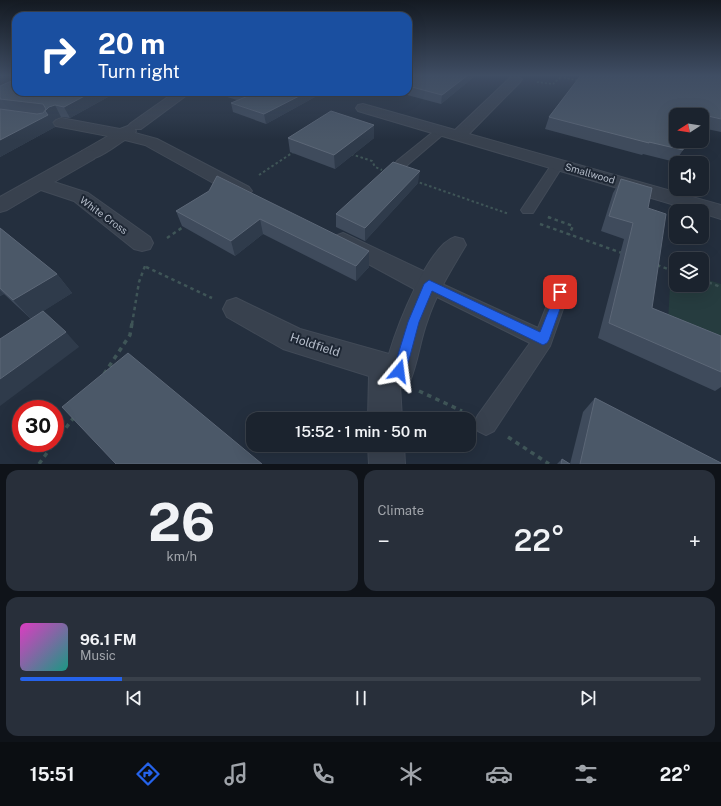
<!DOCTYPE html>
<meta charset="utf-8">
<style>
:root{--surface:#1b232e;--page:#282f3a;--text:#f1f3f6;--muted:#a0a4aa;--line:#39404a;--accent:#2563eb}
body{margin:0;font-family:"Public Sans",sans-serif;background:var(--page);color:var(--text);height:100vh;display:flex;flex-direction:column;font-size:15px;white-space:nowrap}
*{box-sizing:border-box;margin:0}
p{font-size:13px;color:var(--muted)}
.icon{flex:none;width:22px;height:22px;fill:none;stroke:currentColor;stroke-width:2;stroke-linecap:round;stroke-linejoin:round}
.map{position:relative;height:464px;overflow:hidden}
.sheet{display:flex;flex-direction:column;gap:6px;padding:6px;background:#0f1319;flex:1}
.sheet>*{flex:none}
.banner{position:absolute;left:12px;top:12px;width:400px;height:84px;border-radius:12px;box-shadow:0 4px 16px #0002,0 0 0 1px var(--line);background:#1a4fa0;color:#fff;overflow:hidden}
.needle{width:26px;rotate:258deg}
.buttons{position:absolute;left:669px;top:108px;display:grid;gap:8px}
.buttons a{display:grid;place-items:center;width:40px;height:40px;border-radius:8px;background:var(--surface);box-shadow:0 4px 16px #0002,0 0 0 1px var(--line);font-size:20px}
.speed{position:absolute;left:12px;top:400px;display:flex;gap:8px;font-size:20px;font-weight:700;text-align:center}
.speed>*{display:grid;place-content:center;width:52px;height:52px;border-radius:50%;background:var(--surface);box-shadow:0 4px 16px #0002,0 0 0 1px var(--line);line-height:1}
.speed .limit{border:6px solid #d22;background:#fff;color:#111}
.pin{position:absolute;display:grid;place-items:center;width:34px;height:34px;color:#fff;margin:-17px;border-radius:8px;box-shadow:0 2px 6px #0006}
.me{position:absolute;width:44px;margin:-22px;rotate:16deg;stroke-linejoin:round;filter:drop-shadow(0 0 3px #0008)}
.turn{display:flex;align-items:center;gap:14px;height:84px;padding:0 20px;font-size:18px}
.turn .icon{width:52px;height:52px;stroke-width:2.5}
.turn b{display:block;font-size:28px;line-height:34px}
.big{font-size:30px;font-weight:600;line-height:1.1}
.sheet .tile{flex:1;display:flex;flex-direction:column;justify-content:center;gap:6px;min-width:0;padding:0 14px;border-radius:12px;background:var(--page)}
.sheet .dial{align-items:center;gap:0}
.dial b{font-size:52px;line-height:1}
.song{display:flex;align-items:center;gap:12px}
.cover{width:48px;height:48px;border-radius:6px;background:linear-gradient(135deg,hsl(310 70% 55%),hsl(170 70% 35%))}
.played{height:4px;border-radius:2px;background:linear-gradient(90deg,var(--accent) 15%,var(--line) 15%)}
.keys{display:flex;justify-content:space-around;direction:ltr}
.heat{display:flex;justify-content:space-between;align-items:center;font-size:22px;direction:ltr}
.sheet .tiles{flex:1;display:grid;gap:6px;grid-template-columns:1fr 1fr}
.tile:last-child{grid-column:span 2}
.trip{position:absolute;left:246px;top:412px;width:230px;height:40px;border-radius:12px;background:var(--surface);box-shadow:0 4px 16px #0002,0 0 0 1px var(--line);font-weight:600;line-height:40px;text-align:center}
.menu{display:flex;height:64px;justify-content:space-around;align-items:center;background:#0b0e12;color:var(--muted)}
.menu .icon{width:28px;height:28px}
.menu .active{color:var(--accent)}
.menu b{font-size:18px;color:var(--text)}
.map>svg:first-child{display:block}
</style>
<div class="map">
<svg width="721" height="464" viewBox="0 0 721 464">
<rect width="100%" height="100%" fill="#242f3e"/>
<polygon fill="#263c3f" points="671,268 676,269 676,285 702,285 702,278 721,284 721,362 667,339"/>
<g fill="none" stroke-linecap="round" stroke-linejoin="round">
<g stroke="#414a57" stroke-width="2">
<g id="service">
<polygon points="442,127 446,128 447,130 446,132 405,167 397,167 395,164 397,161 438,128"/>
<polygon points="558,160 564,164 533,213 523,213 521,210 523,207 554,161"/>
<polygon points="429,278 538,328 554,287 560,285 566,287 569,292 550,346 494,431 486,435 478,431 474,423 478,415 530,343 423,290 420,285 423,280"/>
</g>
</g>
<g stroke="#414a57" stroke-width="2">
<g id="pedestrian">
<path d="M 61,118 L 120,129 L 128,126 L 134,128 L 136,131 L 135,133 L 157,139 L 249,187 L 252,191 L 249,195 L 242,197 L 235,195 L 145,145 L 125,140 C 113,147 97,162 82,159 L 79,155 L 82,151 L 108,136 L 56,126 L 53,123 L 56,120 Z"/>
<polygon points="343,233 438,278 442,285 438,292 429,295 420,292 335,246 332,241 335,236"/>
</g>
</g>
<g stroke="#414a57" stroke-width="2">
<g id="minor">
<polygon points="9,75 16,75 16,81 0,87 0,78"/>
<polygon points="516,75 522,79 520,82 469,134 721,205 721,219 702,213 702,211 695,211 358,111 356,108 358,105 363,104 455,130 512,76"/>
<polygon points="175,92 191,92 141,129 131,129 128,126 131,123"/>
<polygon points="88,150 94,151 97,155 94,159 54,182 88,193 150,237 153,243 150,249 142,251 134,249 74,201 41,190 7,210 0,212 0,197 82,151"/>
<path d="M 455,237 L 463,239 L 466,245 C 451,270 436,294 427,322 C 420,341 418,362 410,381 L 400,385 L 402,419 L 368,419 L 369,376 L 283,349 L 227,317 L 223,309 L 227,301 L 236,298 L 300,329 L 389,354 C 397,327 428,245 455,237 Z"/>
<polygon points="368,445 404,445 405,464 369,464"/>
</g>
</g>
<g stroke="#3f5557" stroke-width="1.5" stroke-dasharray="2 2" stroke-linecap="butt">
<polyline points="552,75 580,81"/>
<polyline points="537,82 553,84 561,77"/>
</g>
<g stroke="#3f5557" stroke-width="2" stroke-dasharray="2.5 2.5" stroke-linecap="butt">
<polyline points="351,154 372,161 375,167 382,170"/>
<polyline points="259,175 295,151"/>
<polyline points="415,181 509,214"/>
<polyline points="548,217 550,218"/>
</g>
<g stroke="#3f5557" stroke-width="2.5" stroke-dasharray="3.5 3.5" stroke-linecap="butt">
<polyline points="548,217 573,226 569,235"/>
<polyline points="540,224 622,253"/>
<polyline points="167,238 186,225"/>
<polyline points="657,265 676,272"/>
<polyline points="146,267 212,298"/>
<polyline points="702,280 721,287"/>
<polyline points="132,324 139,282 145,266"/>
</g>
<g stroke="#3f5557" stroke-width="3.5" stroke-dasharray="4.5 4.5" stroke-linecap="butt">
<polyline points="104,374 130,335 132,323"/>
<polyline points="419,391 462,411"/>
<polyline points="508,437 549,464"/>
<polyline points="55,442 75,416"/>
<polyline points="39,464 54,443"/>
</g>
<use href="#service" fill="#38414e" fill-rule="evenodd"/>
<use href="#pedestrian" fill="#38414e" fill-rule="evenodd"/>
<use href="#minor" fill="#38414e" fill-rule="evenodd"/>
</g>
<g fill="#3f4b5c">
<polygon points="10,75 16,75 16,92 117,92 70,118 61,117 55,119 52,122 55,127 0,157 0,86 14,80"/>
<polygon points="408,75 476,75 441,104 396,92 408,92"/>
<polygon points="721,75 721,132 702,128 702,115 676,115 676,141 689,141 685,147 684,147 683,150 675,162 643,154 642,155 545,129 549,117"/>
<polygon points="211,92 324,92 266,124 233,112 231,103 237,100"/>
<polygon points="288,138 374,138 335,169 290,152"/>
<polygon points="621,179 648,208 652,308 721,336 721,387 715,391 598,338 624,239 601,231 613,193"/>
<polygon points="418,183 365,241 336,227 336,214"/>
<polygon points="209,191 369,251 369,267 356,281 263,234 235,256 182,226 176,211"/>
<polygon points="0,228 57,274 72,293 43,311 79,347 31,319 4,294 0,296"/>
<polygon points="595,398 721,464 570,464 583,412"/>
<polygon points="562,459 570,464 557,464"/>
</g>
<g fill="#2f3b4b">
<polygon points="0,75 10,75 0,76"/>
<polygon points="468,75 476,75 441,104 442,95"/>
<polygon points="92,92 117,92 70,118 64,107"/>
<polygon points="307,92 324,92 266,124 264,114"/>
<polygon points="55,105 61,117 55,119 52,122 55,127 0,157 0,140 45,111 49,107"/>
<polygon points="374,125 374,138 335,169 334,155"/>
<polygon points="420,171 418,183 365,241 365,228"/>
<polygon points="260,219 263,234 235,256 231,241"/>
<polygon points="369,251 369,267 356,281 356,266"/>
<polygon points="57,274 72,293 31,319 13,300"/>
<polygon points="0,290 4,294 0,296"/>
<polygon points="66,332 79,347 0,406 0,379"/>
</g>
<g fill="#4b5868" stroke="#5c6777">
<polygon points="408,75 468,75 442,95 408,86"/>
<polygon points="581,75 721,75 721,119 695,113 695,115 676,115 676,141 685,141 683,150 649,142 649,143 549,117"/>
<polygon points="16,79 16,92 92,92 64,107 55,105 49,107 45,111 48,115 0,140 0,109 37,114 43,113 46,109 43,104 0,99 0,86"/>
<polygon points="236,92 307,92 264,114 231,103 248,96"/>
<polygon points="331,111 374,125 334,155 288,138"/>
<polygon points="393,162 420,171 365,228 336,214"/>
<polygon points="217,176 369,251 356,266 260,219 231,241 176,211 209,191"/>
<polygon points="621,179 652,188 648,208 666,214 652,308 721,336 721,372 609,323 633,223 609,216"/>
<polygon points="0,228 57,274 13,300 0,288"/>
<polygon points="43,311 66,332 0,379 0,339"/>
<polygon points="128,353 262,464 116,464 62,407"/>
<polygon points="595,398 721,463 721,464 580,464"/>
<polygon points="562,459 570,464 561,464"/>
</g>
<linearGradient id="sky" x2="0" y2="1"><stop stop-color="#141a22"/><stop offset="0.54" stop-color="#3f4d63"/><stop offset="1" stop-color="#3f4d63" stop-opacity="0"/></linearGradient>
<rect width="721" height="140" fill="url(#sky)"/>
<polygon fill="#2563eb" stroke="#184099" points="429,280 540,332 557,289 560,288 566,292 549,340 547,343 543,345 432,291 419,322 406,371 404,375 399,377 395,375 393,371 408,322 424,284"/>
<g text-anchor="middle" stroke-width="4" stroke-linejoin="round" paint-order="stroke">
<g font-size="10" fill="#b4bcc9" stroke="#1d2633">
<text transform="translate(590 173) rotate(16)" y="4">Smallwood</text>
<text transform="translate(104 215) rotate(36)" y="4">White Cross</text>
</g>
<g font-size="12" fill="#b4bcc9" stroke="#1d2633">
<text transform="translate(315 345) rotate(18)" y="4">Holdfield</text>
</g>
</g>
</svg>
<div class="buttons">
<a><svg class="needle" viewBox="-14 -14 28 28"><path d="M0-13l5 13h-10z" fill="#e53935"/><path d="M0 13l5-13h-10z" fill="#a0a4aa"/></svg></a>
<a><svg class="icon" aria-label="sound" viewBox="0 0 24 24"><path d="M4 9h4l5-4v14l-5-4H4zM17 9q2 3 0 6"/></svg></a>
<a><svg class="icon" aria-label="search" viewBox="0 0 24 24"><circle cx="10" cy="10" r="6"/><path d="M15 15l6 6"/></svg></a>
<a><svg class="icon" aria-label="layers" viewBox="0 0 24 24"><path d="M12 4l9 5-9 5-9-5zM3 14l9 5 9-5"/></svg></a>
</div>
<div class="speed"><div class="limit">30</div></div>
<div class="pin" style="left:560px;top:292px;background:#d93025"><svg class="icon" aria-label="arrive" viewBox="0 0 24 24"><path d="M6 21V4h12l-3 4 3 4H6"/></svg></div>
<svg class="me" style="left:399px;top:371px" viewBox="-20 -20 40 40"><path d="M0-17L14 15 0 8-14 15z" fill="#2563eb" stroke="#fff" stroke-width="4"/></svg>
<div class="trip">15:52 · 1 min · 50 m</div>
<div class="banner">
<div class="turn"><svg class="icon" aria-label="right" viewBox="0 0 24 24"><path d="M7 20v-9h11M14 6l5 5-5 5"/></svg><div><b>20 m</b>Turn right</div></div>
</div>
</div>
<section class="sheet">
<div class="tiles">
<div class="tile dial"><b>26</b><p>km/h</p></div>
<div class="tile"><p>Climate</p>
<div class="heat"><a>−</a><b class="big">22°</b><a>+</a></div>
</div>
<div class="tile">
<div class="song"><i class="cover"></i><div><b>96.1 FM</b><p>Music</p></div></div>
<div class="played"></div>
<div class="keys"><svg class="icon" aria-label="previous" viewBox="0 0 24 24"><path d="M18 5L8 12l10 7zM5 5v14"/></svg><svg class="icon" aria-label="pause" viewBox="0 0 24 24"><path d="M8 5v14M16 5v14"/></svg><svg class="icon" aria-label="next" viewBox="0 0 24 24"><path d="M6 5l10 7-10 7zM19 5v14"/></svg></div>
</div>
</div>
</section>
<nav class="menu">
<b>15:51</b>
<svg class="icon active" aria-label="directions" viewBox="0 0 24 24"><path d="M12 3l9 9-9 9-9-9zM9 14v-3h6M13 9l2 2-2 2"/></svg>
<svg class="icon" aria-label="music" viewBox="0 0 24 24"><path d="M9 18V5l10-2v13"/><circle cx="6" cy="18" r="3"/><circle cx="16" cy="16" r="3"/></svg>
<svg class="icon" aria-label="phone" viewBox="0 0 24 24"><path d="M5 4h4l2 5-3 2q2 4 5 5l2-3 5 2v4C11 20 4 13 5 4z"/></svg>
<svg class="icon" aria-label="climate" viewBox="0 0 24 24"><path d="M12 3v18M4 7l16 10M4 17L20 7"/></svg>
<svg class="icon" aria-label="car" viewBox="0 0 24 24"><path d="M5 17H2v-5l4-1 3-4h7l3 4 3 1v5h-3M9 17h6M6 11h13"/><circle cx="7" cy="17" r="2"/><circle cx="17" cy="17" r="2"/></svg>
<svg class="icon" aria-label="filters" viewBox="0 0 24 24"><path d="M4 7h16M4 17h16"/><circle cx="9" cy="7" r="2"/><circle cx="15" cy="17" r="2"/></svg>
<b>22°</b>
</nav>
